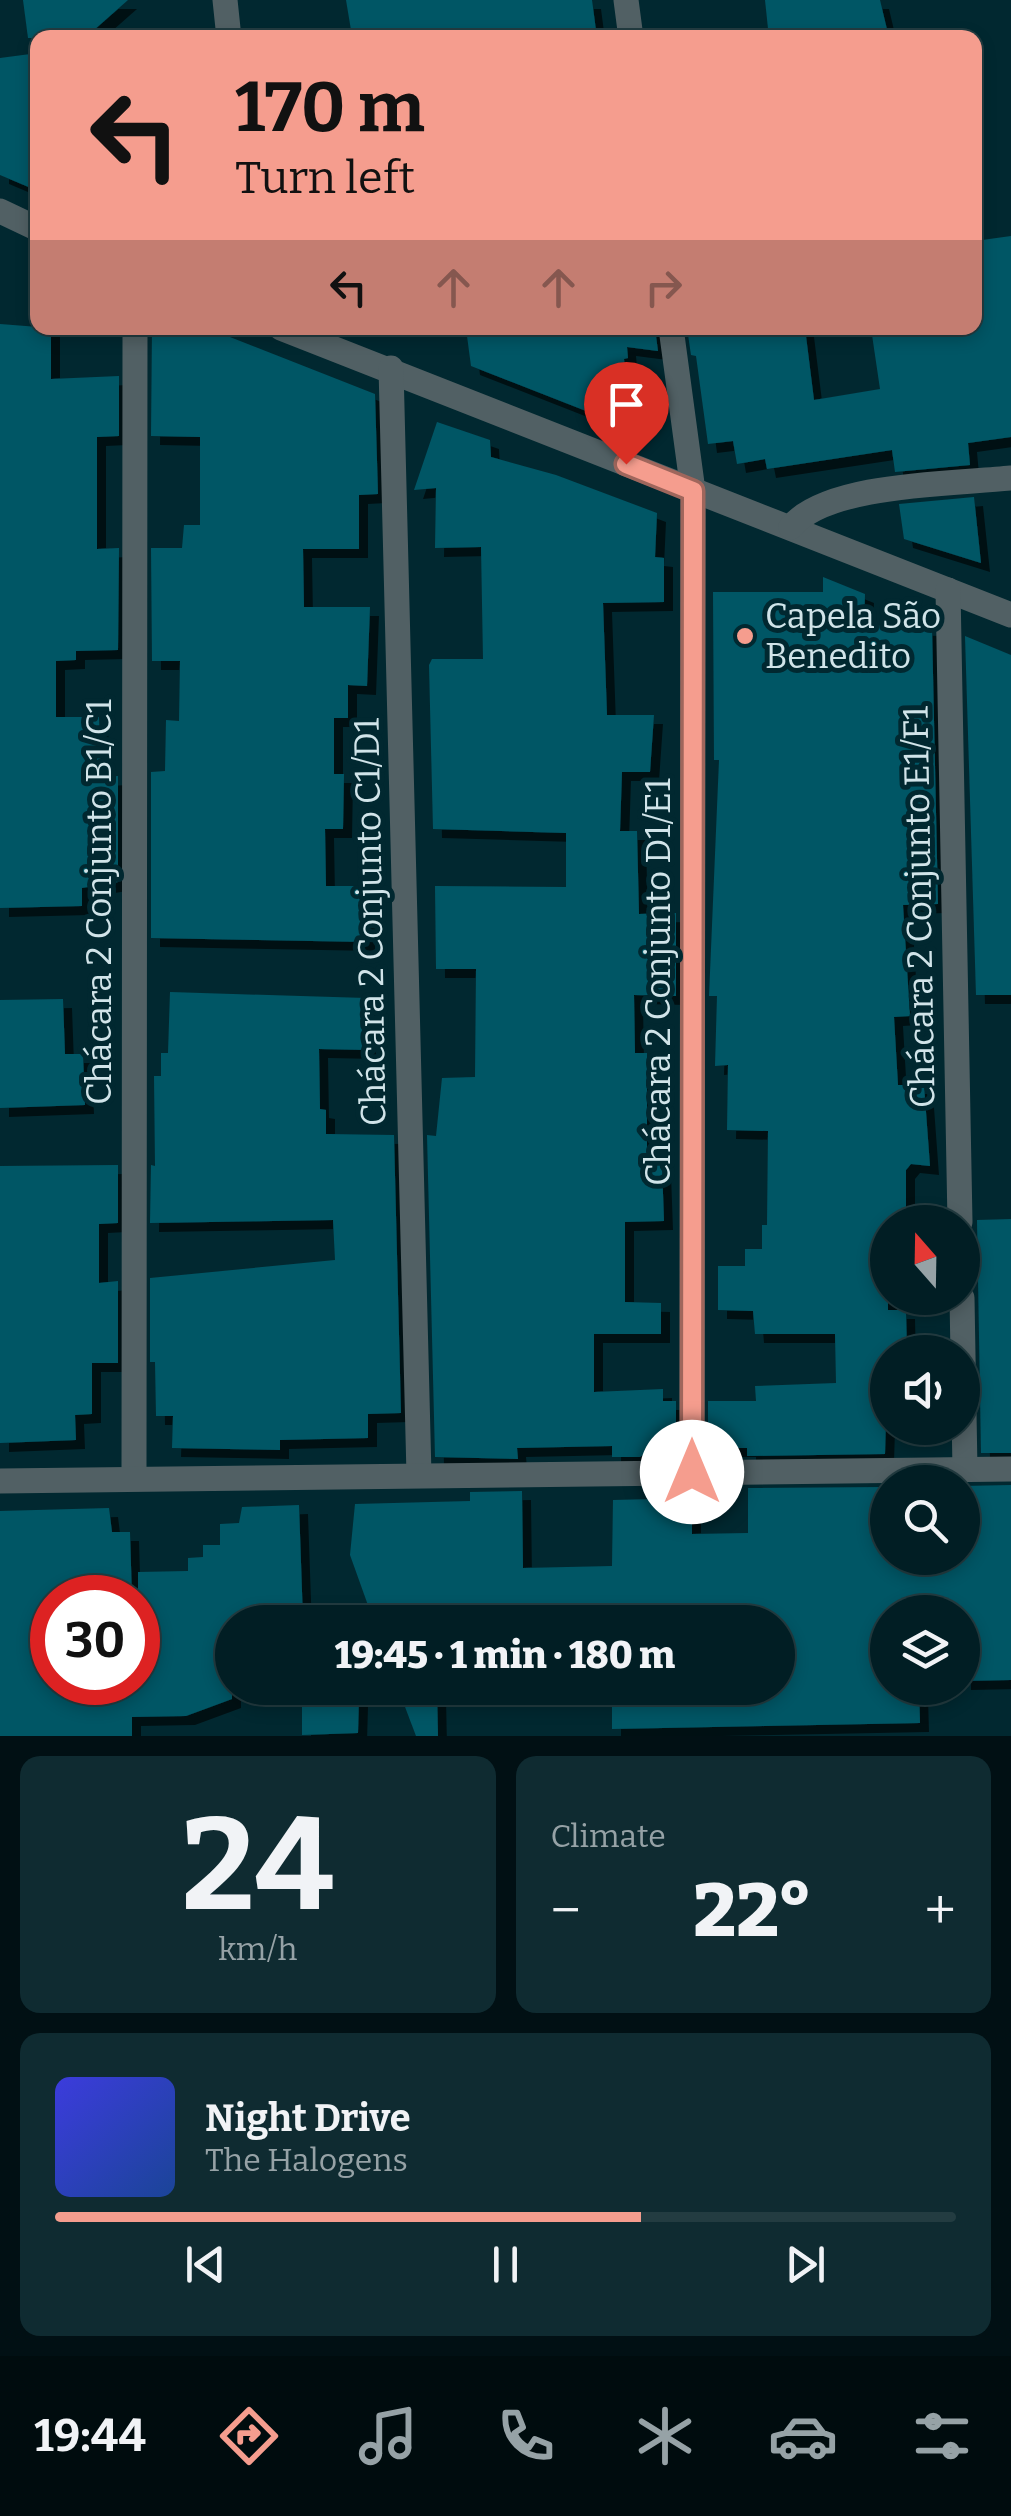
<!DOCTYPE html>
<meta charset="utf-8">
<style>
:root{--surface:#011e24;--page:#0f2b31;--text:#f1f3f6;--muted:#96a2a6;--line:#233c41;--accent:#f59d8e}
body{margin:0;font-family:Bitter,serif;background:var(--page);color:var(--text);height:100vh;display:flex;flex-direction:column;font-size:38px;white-space:nowrap}
*{box-sizing:border-box;margin:0}
p{font-size:32px;color:var(--muted)}
.icon{flex:none;width:55px;height:55px;fill:none;stroke:currentColor;stroke-width:2;stroke-linecap:round;stroke-linejoin:round}
.map{position:relative;height:1736px;overflow:hidden}
.panel{display:flex;flex-direction:column;gap:20px;padding:20px;background:#011014;flex:1}
.panel>*{flex:none}
.top-card{position:absolute;left:30px;top:30px;width:952px;height:305px;border-radius:20px;box-shadow:0 5px 15px #0003,0 0 0 2px var(--line);background:#f59d8e;color:#111;overflow:hidden}
.needle{width:65px;rotate:340deg}
.tools{position:absolute;left:870px;top:1205px;display:grid;gap:20px}
.tools a{display:grid;place-items:center;width:110px;height:110px;border-radius:50%;background:var(--surface);box-shadow:0 5px 15px #0003,0 0 0 2px var(--line);font-size:50px}
.speed{position:absolute;left:30px;top:1575px;display:flex;gap:20px;font-size:50px;font-weight:700;text-align:center}
.speed>*{display:grid;place-content:center;width:130px;height:130px;border-radius:50%;background:var(--surface);box-shadow:0 5px 15px #0003,0 0 0 2px var(--line);line-height:1}
.speed .limit{border:15px solid #d22;background:#fff;color:#111}
.pin{position:absolute;display:grid;place-items:center;width:85px;height:85px;color:#fff;margin:-102px -42px;border-radius:50% 50% 50% 0;rotate:-45deg;box-shadow:0 0 10px #0007}
.pin .icon{rotate:45deg}
.me{position:absolute;width:110px;margin:-55px;rotate:0deg;stroke-linejoin:round;filter:drop-shadow(0 0 8px #0008)}
.turn{display:flex;align-items:center;gap:35px;height:210px;padding:0 40px;font-size:45px}
.turn .icon{width:130px;height:130px;stroke-width:2.5}
.turn b{display:block;font-size:70px;line-height:85px}
.lanes{display:flex;align-items:center;height:95px;padding:0 40px;background:#0003;justify-content:center;gap:50px;direction:ltr}
.lanes .off{opacity:.35}
.big{font-size:75px;font-weight:800;line-height:1.1}
.panel .card{flex:1;display:flex;flex-direction:column;justify-content:center;gap:15px;min-width:0;padding:0 35px;border-radius:20px;background:var(--page)}
.panel .dial{align-items:center;gap:0}
.dial b{font-size:130px;line-height:1}
.song{display:flex;align-items:center;gap:30px}
.cover{width:120px;height:120px;border-radius:15px;background:linear-gradient(135deg,hsl(240 70% 55%),hsl(220 70% 35%))}
.played{height:10px;border-radius:5px;background:linear-gradient(90deg,var(--accent) 65%,var(--line) 65%)}
.keys{display:flex;justify-content:space-around;direction:ltr}
.heat{display:flex;justify-content:space-between;align-items:center;font-size:55px;direction:ltr}
.panel .tiles{flex:1;display:grid;gap:20px;grid-template-columns:1fr 1fr}
.card:last-child{grid-column:span 2}
.trip{position:absolute;left:215px;top:1605px;width:580px;height:100px;border-radius:50px;background:var(--surface);box-shadow:0 5px 15px #0003,0 0 0 2px var(--line);font-weight:800;line-height:100px;text-align:center}
.tabs{display:flex;height:160px;justify-content:space-around;align-items:center;background:#000c0e;color:var(--muted)}
.tabs .icon{width:70px;height:70px}
.tabs .on{color:var(--accent)}
.tabs b{font-size:45px;color:var(--text)}
.map>svg:first-child{display:block}
</style>
<div class="map">
<svg width="1011" height="1736" viewBox="0 0 1011 1736">
<defs>
<filter id="shadow"><feDropShadow dx="9" dy="9" stdDeviation="0" flood-color="#0009"/></filter>
</defs>
<rect width="100%" height="100%" fill="#012830"/>
<g fill="#015665" filter="url(#shadow)">
<polygon points="23,0 128,0 85,38 28,38"/>
<polygon points="346,0 592,0 597,38 386,38 385,31 352,36"/>
<polygon points="765,0 880,0 889,38 769,38"/>
<polygon points="38,53 38,191 0,175 0,58"/>
<polygon points="1011,236 1011,437 968,443 970,465 895,472 892,450 767,469 765,459 737,464 733,441 708,444 696,356 691,355 687,328 805,328 814,400 880,389 871,328 975,328 975,241"/>
<polygon points="0,324 51,328 51,379 119,376 119,436 97,437 97,549 119,548 118,650 76,651 76,660 56,661 56,717 99,717 101,777 118,776 118,882 82,888 82,906 0,908"/>
<polygon points="152,328 207,328 375,394 378,494 359,495 359,549 303,549 304,607 370,607 367,686 348,685 348,718 334,718 334,774 344,774 343,829 325,829 326,886 367,886 366,942 151,938 151,772 165,771 166,720 179,721 180,661 152,661 151,548 182,548 184,525 200,525 200,437 151,436"/>
<polygon points="540,328 624,328 625,336 626,328 655,328 658,351 627,347 628,358 624,359 632,429 471,366 467,336"/>
<polygon points="437,422 490,440 491,457 556,475 657,513 655,557 664,558 664,602 603,603 607,715 654,715 650,772 622,772 620,831 637,831 639,914 676,913 676,996 634,995 635,1053 647,1053 647,1165 662,1165 664,1221 625,1222 625,1302 661,1303 661,1334 594,1334 594,1392 663,1389 663,1401 676,1401 676,1440 662,1442 640,1457 612,1457 612,1446 517,1448 518,1459 435,1457 427,1135 436,1136 442,1078 475,1077 476,969 436,969 435,886 566,887 566,833 433,829 429,665 432,659 483,659 481,547 435,548 436,488 414,490"/>
<polygon points="974,497 981,563 904,539 899,504"/>
<polygon points="823,577 865,594 864,625 932,627 938,904 903,905 910,1016 894,1017 898,1085 924,1085 930,1166 911,1164 906,1170 906,1222 888,1222 888,1310 906,1310 907,1352 888,1352 885,1454 747,1456 747,1448 718,1448 725,1433 708,1435 708,1401 756,1401 755,1386 836,1383 835,1334 755,1334 753,1311 718,1310 718,1266 745,1266 745,1249 762,1249 762,1225 767,1225 768,1131 727,1130 728,1065 715,1066 717,996 709,996 719,760 714,760 713,592 823,592"/>
<polygon points="965,636 1011,655 1011,995 976,995"/>
<polygon points="170,992 366,998 367,1050 319,1049 320,1109 326,1110 326,1134 394,1135 401,1413 368,1414 368,1438 280,1440 280,1450 172,1448 173,1416 156,1416 155,1362 150,1362 150,1278 335,1260 333,1220 150,1223 151,1165 155,1166 154,1076 161,1076 161,1053 168,1053"/>
<polygon points="63,999 65,1054 83,1054 85,1105 0,1108 0,1000"/>
<polygon points="118,1165 118,1223 99,1224 99,1283 118,1281 118,1363 92,1363 92,1414 75,1415 76,1440 0,1443 0,1166"/>
<polygon points="1011,1219 1011,1453 981,1453 977,1220"/>
<polygon points="1011,1485 1011,1680 962,1681 962,1612 888,1612 888,1688 919,1688 920,1723 612,1729 612,1688 778,1688 778,1622 374,1622 350,1555 355,1504 470,1501 470,1492 522,1491 523,1568 612,1566 613,1500 692,1498 692,1534 748,1533 748,1488 885,1487 887,1558 962,1558 962,1486"/>
<polygon points="299,1505 303,1620 232,1622 232,1699 186,1716 132,1717 132,1736 0,1736 0,1511 109,1508 112,1532 130,1532 132,1598 52,1598 52,1682 138,1682 138,1572 188,1571 188,1558 203,1557 203,1545 220,1545 220,1524 239,1523 242,1507"/>
<polygon points="437,1690 438,1736 416,1736 399,1691"/>
<polygon points="302,1696 359,1698 358,1733 302,1735"/>
</g>
<g fill="none" stroke-linecap="round" stroke-linejoin="round">
<g stroke="#516064" stroke-width="25">
<polyline points="225,0 229,38"/>
<polyline points="626,0 631,38"/>
<polyline points="0,211 38,229"/>
<polyline points="281,328 1011,615"/>
<polyline points="671,328 693,491 692,1472"/>
<polyline points="391,368 419,1475"/>
<path d="M 791,527 C 827,483 954,484 1011,478"/>
<polyline points="948,590 960,1222"/>
<polyline points="962,1298 965,1470"/>
<polyline points="134,1476 135,328"/>
<polyline points="0,1481 1011,1469"/>
</g>
</g>
<g fill="none" stroke-linecap="round" stroke-linejoin="round">
<g stroke="#9f665c" stroke-width="25">
<polyline id="route" points="626,464 693,491 692,1472"/>
</g>
<use href="#route" stroke="#f59d8e" stroke-width="18"/>
</g>
<circle fill="#f59d8e" stroke="#012830" stroke-width="4" cx="745" cy="636" r="10"/>
<g text-anchor="middle" stroke-width="10" stroke-linejoin="round" paint-order="stroke">
<g font-size="35" fill="#d1e4e9" stroke="#012830" text-anchor="start">
<text x="765" y="628">Capela São<tspan x="765" dy="40">Benedito</tspan></text>
</g>
<g font-size="35" fill="#d1e4e9" stroke="#012830">
<text transform="translate(99 902) rotate(-90)" y="12">Chácara 2 Conjunto B1/C1</text>
<text transform="translate(919 907) rotate(-91)" y="12">Chácara 2 Conjunto E1/F1</text>
<text transform="translate(370 922) rotate(-91)" y="12">Chácara 2 Conjunto C1/D1</text>
<text transform="translate(658 982) rotate(-90)" y="12">Chácara 2 Conjunto D1/E1</text>
</g>
</g>
</svg>
<div class="tools">
<a><svg class="needle" viewBox="-14 -14 28 28"><path d="M0-13l5 13h-10z" fill="#e53935"/><path d="M0 13l5-13h-10z" fill="#96a2a6"/></svg></a>
<a><svg class="icon" aria-label="sound" viewBox="0 0 24 24"><path d="M4 9h4l5-4v14l-5-4H4zM17 9q2 3 0 6"/></svg></a>
<a><svg class="icon" aria-label="search" viewBox="0 0 24 24"><circle cx="10" cy="10" r="6"/><path d="M15 15l6 6"/></svg></a>
<a><svg class="icon" aria-label="layers" viewBox="0 0 24 24"><path d="M12 4l9 5-9 5-9-5zM3 14l9 5 9-5"/></svg></a>
</div>
<div class="speed"><div class="limit">30</div></div>
<div class="pin" style="left:626px;top:464px;background:#d93025"><svg class="icon" aria-label="arrive" viewBox="0 0 24 24"><path d="M6 21V4h12l-3 4 3 4H6"/></svg></div>
<svg class="me" style="left:692px;top:1472px" viewBox="-20 -20 40 40"><circle r="19" fill="#fff"/><path d="M0-13L10 11 0 6-10 11z" fill="#f59d8e"/></svg>
<div class="trip">19:45 · 1 min · 180 m</div>
<div class="top-card">
<div class="turn"><svg class="icon" aria-label="left" viewBox="0 0 24 24"><path d="M17 20v-9H6M10 6l-5 5 5 5"/></svg><div><b>170 m</b>Turn left</div></div>
<div class="lanes"><svg class="icon" aria-label="left" viewBox="0 0 24 24"><path d="M17 20v-9H6M10 6l-5 5 5 5"/></svg><svg class="icon off" aria-label="ahead" viewBox="0 0 24 24"><path d="M12 20V5M6 11l6-6 6 6"/></svg><svg class="icon off" aria-label="ahead" viewBox="0 0 24 24"><path d="M12 20V5M6 11l6-6 6 6"/></svg><svg class="icon off" aria-label="right" viewBox="0 0 24 24"><path d="M7 20v-9h11M14 6l5 5-5 5"/></svg></div>
</div>
</div>
<section class="panel">
<div class="tiles">
<div class="card dial"><b>24</b><p>km/h</p></div>
<div class="card"><p>Climate</p>
<div class="heat"><a>−</a><b class="big">22°</b><a>+</a></div>
</div>
<div class="card">
<div class="song"><i class="cover"></i><div><b>Night Drive</b><p>The Halogens</p></div></div>
<div class="played"></div>
<div class="keys"><svg class="icon" aria-label="previous" viewBox="0 0 24 24"><path d="M18 5L8 12l10 7zM5 5v14"/></svg><svg class="icon" aria-label="pause" viewBox="0 0 24 24"><path d="M8 5v14M16 5v14"/></svg><svg class="icon" aria-label="next" viewBox="0 0 24 24"><path d="M6 5l10 7-10 7zM19 5v14"/></svg></div>
</div>
</div>
</section>
<nav class="tabs">
<b>19:44</b>
<svg class="icon on" aria-label="directions" viewBox="0 0 24 24"><path d="M12 3l9 9-9 9-9-9zM9 14v-3h6M13 9l2 2-2 2"/></svg>
<svg class="icon" aria-label="music" viewBox="0 0 24 24"><path d="M9 18V5l10-2v13"/><circle cx="6" cy="18" r="3"/><circle cx="16" cy="16" r="3"/></svg>
<svg class="icon" aria-label="phone" viewBox="0 0 24 24"><path d="M5 4h4l2 5-3 2q2 4 5 5l2-3 5 2v4C11 20 4 13 5 4z"/></svg>
<svg class="icon" aria-label="climate" viewBox="0 0 24 24"><path d="M12 3v18M4 7l16 10M4 17L20 7"/></svg>
<svg class="icon" aria-label="car" viewBox="0 0 24 24"><path d="M5 17H2v-5l4-1 3-4h7l3 4 3 1v5h-3M9 17h6M6 11h13"/><circle cx="7" cy="17" r="2"/><circle cx="17" cy="17" r="2"/></svg>
<svg class="icon" aria-label="filters" viewBox="0 0 24 24"><path d="M4 7h16M4 17h16"/><circle cx="9" cy="7" r="2"/><circle cx="15" cy="17" r="2"/></svg>
</nav>
